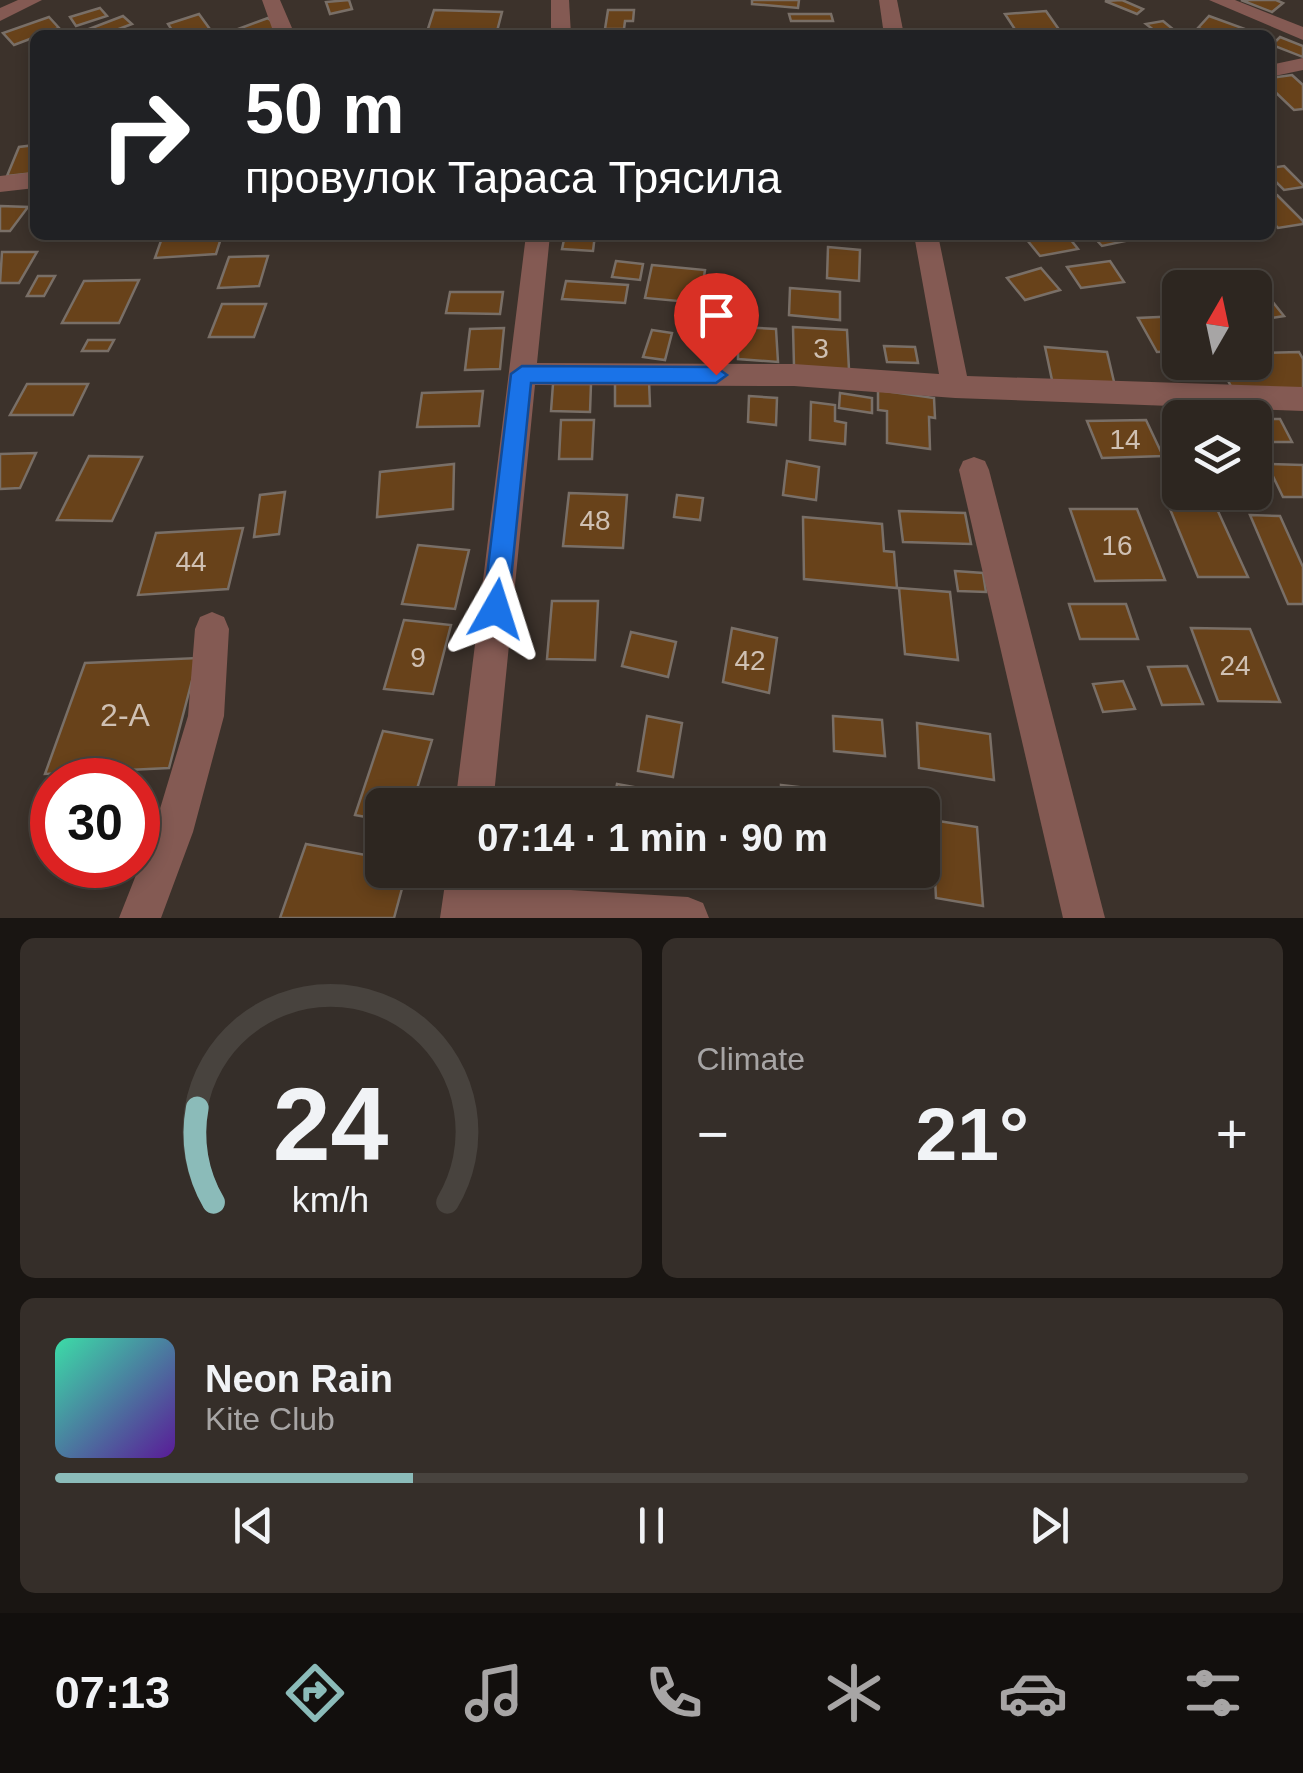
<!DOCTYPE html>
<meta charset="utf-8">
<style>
:root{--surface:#2d2620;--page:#352e29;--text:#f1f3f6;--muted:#a7a5a5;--line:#48433e;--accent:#8bbbb9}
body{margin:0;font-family:Arial,sans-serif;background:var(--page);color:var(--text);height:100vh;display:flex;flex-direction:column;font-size:38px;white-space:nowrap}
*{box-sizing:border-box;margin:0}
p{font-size:32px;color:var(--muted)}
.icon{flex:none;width:55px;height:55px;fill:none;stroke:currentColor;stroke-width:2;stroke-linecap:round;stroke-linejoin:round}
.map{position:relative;height:918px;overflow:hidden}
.panel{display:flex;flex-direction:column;gap:20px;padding:20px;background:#191512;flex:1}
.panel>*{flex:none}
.top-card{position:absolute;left:30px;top:30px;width:1245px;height:210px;border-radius:15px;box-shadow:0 5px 15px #0003,0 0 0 2px var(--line);background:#202124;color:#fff;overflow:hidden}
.needle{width:65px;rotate:9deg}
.fabs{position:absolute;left:1162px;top:270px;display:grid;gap:20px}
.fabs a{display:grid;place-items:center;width:110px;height:110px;border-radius:15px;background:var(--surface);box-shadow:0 5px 15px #0003,0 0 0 2px var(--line);font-size:50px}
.speed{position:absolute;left:30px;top:758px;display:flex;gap:20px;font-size:50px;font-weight:700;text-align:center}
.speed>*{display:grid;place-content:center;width:130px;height:130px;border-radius:50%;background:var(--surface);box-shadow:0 5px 15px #0003,0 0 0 2px var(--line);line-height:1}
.speed .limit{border:15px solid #d22;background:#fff;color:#111}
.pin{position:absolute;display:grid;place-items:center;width:85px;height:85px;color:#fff;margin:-102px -42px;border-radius:50% 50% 50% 0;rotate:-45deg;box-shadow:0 0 10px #0007}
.pin .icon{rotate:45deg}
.me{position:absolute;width:110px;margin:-55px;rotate:6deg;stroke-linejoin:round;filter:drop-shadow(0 0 8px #0008)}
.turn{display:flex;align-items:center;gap:35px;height:210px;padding:0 50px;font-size:45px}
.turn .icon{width:130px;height:130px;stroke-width:2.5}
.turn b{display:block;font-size:70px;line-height:85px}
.big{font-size:75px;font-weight:600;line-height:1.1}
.panel .tile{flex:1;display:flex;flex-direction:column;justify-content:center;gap:15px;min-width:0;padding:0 35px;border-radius:15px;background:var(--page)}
.panel .dial{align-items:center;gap:0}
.dial svg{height:260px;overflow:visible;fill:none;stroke:var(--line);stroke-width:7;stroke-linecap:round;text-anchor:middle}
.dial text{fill:var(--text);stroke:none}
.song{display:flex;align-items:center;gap:30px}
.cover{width:120px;height:120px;border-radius:15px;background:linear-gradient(135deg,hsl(160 70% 55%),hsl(270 70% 35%))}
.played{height:10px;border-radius:5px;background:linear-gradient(90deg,var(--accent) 30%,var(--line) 30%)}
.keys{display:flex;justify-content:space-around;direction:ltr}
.heat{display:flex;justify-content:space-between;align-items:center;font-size:55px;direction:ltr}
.panel .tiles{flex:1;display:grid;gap:20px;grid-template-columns:1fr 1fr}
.tile:last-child{grid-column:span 2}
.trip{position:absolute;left:365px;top:788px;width:575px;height:100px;border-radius:15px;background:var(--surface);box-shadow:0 5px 15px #0003,0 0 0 2px var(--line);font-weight:600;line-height:100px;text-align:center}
.menu{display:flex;height:160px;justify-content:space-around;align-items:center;background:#120f0d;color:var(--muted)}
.menu .icon{width:70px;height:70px}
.menu .selected{color:var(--accent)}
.menu b{font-size:45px;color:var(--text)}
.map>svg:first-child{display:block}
</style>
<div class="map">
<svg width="1303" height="918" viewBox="0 0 1303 918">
<rect width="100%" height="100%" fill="#3c322b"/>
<g fill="#68421a" stroke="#796f67" stroke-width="2.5">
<polygon points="349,0 352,9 330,14 326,2"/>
<polygon points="752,0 799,0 798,8 752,4"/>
<polygon points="1122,0 1143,9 1137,14 1105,1"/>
<polygon points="1241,0 1276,0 1283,3 1272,12"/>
<polygon points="100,8 107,16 76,26 70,17"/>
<polygon points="434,10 502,12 496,35 426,35"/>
<polygon points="608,10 634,10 633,21 625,21 624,29 605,29"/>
<polygon points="1046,11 1060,31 1018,34 1005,14"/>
<polygon points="199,14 212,32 175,35 168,24"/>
<polygon points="789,14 831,14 833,21 791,21"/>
<polygon points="123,16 132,24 103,35 76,34"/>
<polygon points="1209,16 1245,29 1240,35 1217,35 1198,28"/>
<polygon points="49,17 59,28 14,45 3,33"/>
<polygon points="268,18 278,27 258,35 222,35"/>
<polygon points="1163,21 1180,35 1160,35 1146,24"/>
<polygon points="1280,37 1303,46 1303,57 1272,45"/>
<polygon points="1292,75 1303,85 1303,109 1294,110 1270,87 1270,78"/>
<polygon points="35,145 34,173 7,176 19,147"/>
<polygon points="1284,166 1303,185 1303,187 1284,190 1270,176 1270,168"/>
<polygon points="1277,195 1303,221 1303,224 1278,228 1270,220 1270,196"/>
<polygon points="0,206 28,207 10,231 0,231"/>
<polygon points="163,235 222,235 216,254 155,258"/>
<polygon points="565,235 595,235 593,251 562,249"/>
<polygon points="1023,235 1067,235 1078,249 1040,256"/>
<polygon points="1092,235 1132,235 1135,239 1102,246"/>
<polygon points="828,247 860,250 859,281 827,278"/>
<polygon points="2,252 37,252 19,283 0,283"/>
<polygon points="268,256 259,286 218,288 229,257"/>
<polygon points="616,261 643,264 640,280 612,277"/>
<polygon points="1110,261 1124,282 1081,288 1067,267"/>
<polygon points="652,265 705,270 700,303 645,298"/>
<polygon points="1041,268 1060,290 1025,300 1007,278"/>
<polygon points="38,276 55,276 44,296 27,296"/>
<polygon points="139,280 119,323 62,323 84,281"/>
<polygon points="566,281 628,285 625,303 562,299"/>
<polygon points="790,288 840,292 840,320 789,315"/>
<polygon points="450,292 503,292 500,314 446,313"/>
<polygon points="1268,296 1284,316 1258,320 1255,298"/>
<polygon points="222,304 266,304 254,337 209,337"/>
<polygon points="1180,316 1180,351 1157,352 1138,318"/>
<polygon points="738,327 776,329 778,362 738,359"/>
<polygon points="793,327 847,330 849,370 794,366"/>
<polygon points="504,328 500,369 465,370 470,329"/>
<polygon points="652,330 672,333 665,360 643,357"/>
<polygon points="88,340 114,340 108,351 82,351"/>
<polygon points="884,346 915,347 918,363 887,362"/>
<polygon points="1045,347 1107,352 1115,386 1052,380"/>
<polygon points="1299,352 1303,359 1303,388 1233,390 1218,362 1255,362 1255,353"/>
<polygon points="649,380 650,406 615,406 615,381"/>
<polygon points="27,384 88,384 73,415 10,415"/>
<polygon points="553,384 591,384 590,412 551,411"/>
<polygon points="878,390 934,398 935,418 929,417 930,449 887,443 887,411 878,410"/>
<polygon points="483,391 479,426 417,427 422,393"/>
<polygon points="840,393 872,398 872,413 839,408"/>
<polygon points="749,396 777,398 776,425 748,422"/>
<polygon points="811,402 835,405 835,421 846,423 845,444 810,440"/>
<polygon points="1255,419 1280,419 1292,442 1255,442"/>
<polygon points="561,420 594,420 592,459 559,459"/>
<polygon points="1146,420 1163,456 1102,458 1087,421"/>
<polygon points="36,453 20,488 0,489 0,454"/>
<polygon points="89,456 142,457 112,521 57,520"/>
<polygon points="787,461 819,467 816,500 783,495"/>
<polygon points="454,464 453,509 377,517 380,472"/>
<polygon points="1267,464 1303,465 1303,497 1283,497"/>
<polygon points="285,492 279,534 254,537 260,495"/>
<polygon points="1191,492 1219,492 1224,504 1196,504"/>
<polygon points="569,493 627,495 623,548 563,546"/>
<polygon points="677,495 703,498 700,520 674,517"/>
<polygon points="1070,509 1137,509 1165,580 1095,581"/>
<polygon points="1170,509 1217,509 1248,577 1198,577"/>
<polygon points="899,511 965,513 971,544 903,542"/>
<polygon points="1250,515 1280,516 1303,567 1303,604 1288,604"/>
<polygon points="803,517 882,524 884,551 894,552 897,588 804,579"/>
<polygon points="243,528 228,589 138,595 156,533"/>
<polygon points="418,545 469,550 455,609 402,604"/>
<polygon points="955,571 983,573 986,592 958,591"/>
<polygon points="899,588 950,592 958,660 905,654"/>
<polygon points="552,601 598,601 595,660 547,659"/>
<polygon points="1069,604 1126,604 1138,639 1080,639"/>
<polygon points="404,620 451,625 433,694 384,689"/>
<polygon points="732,628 777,638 769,693 723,682"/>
<polygon points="1191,628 1250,629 1280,702 1218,701"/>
<polygon points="631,632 676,642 668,677 622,666"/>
<polygon points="198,658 169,768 45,774 85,663"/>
<polygon points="1187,666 1203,704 1162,705 1148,667"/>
<polygon points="1123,681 1135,709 1103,712 1093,684"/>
<polygon points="647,716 682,723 673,777 638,771"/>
<polygon points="833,716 882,720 885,756 834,751"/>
<polygon points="917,723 990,734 994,780 919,768"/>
<polygon points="383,731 432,740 412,805 382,805 382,820 355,815"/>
<polygon points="617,784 689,797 688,805 613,805"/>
<polygon points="781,785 817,789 817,805 781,805"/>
<polygon points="529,796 580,802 580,805 528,805"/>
<polygon points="932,820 977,827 983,906 936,898"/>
<polygon points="306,844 382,858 382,870 407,870 394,918 280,918"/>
<polygon points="876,870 920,870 921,884 876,876"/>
</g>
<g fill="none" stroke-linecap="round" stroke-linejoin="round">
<g fill="#845a53" fill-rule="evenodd">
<polygon points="18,0 42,0 0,21 0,8"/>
<polygon points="262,0 280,0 292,28 290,35 270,35 272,28"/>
<polygon points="551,0 569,0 571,35 551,35"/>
<polygon points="879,0 897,0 904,35 884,35"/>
<polygon points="1209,0 1235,0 1303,27 1303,40"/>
<polygon points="1303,58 1303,70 1270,77 1270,65"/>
<polygon points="35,172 35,188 0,192 0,176"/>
<polygon points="526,235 550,235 537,363 794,364 939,374 914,235 938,235 967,376 1303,387 1303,411 955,398 794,386 535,385 493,805 455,805"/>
<polygon points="974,457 985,461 989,470 1105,918 1063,918 959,470 963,461"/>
<polygon points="212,612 224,617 229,629 224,716 193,832 161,918 119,918 153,832 188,716 195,629 200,617"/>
<polygon points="447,870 487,870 485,885 688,897 703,903 709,918 440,918"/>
</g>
</g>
<polygon fill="#1a73e8" stroke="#114b97" stroke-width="2.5" points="522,366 716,367 727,375 716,383 531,383 508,609 505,618 496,622 486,618 483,609 511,374"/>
<g text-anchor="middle" stroke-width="10" stroke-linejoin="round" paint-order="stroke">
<g font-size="28" fill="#cfc0b3">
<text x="821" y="358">3</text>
<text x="1125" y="449">14</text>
<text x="595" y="530">48</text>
<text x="1117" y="555">16</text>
<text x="191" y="571">44</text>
<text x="418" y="667">9</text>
<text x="750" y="670">42</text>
<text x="1235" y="675">24</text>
</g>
<g font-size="32" fill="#cfc0b3">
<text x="125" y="726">2-А</text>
</g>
</g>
</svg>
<div class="fabs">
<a><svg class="needle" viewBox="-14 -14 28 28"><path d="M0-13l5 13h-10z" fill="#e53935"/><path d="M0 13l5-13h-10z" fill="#a7a5a5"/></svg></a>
<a><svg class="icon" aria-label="layers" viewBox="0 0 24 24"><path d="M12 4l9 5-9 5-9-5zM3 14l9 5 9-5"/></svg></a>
</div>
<div class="speed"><div class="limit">30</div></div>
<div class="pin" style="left:716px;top:375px;background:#d93025"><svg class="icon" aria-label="arrive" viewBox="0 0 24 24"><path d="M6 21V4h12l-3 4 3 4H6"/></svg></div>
<svg class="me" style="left:496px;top:609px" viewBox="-20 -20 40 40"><path d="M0-17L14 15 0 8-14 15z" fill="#1a73e8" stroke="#fff" stroke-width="4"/></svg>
<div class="trip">07:14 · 1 min · 90 m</div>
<div class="top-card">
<div class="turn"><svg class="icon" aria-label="right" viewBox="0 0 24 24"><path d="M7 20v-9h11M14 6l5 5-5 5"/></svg><div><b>50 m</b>провулок Тараса Трясила</div></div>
</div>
</div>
<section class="panel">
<div class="tiles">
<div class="tile dial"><svg viewBox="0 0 100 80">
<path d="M14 69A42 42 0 1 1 86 69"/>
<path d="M14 69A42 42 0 0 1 9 40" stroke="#8bbbb9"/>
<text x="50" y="56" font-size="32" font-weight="700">24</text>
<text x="50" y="72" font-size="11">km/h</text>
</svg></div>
<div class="tile"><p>Climate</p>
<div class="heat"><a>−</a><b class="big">21°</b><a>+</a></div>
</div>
<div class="tile">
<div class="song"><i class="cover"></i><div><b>Neon Rain</b><p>Kite Club</p></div></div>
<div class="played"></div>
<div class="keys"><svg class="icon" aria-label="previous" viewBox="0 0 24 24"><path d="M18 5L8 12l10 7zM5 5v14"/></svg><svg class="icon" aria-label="pause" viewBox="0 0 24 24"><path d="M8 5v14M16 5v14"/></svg><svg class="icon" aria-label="next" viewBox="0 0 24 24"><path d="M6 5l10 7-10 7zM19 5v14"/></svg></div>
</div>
</div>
</section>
<nav class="menu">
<b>07:13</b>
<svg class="icon selected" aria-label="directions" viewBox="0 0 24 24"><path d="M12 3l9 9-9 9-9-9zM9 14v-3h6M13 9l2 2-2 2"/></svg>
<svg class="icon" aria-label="music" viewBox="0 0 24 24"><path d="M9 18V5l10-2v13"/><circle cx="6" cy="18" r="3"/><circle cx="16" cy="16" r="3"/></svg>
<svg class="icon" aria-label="phone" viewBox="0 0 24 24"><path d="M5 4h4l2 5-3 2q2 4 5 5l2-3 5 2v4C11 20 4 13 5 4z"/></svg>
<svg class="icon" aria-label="climate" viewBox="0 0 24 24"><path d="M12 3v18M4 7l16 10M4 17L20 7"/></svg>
<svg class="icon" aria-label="car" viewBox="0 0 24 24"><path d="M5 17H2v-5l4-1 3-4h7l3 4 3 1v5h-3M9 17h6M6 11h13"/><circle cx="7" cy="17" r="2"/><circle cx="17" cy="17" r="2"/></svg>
<svg class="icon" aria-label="filters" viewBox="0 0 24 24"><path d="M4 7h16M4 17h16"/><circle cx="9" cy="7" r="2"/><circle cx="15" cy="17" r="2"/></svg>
</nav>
